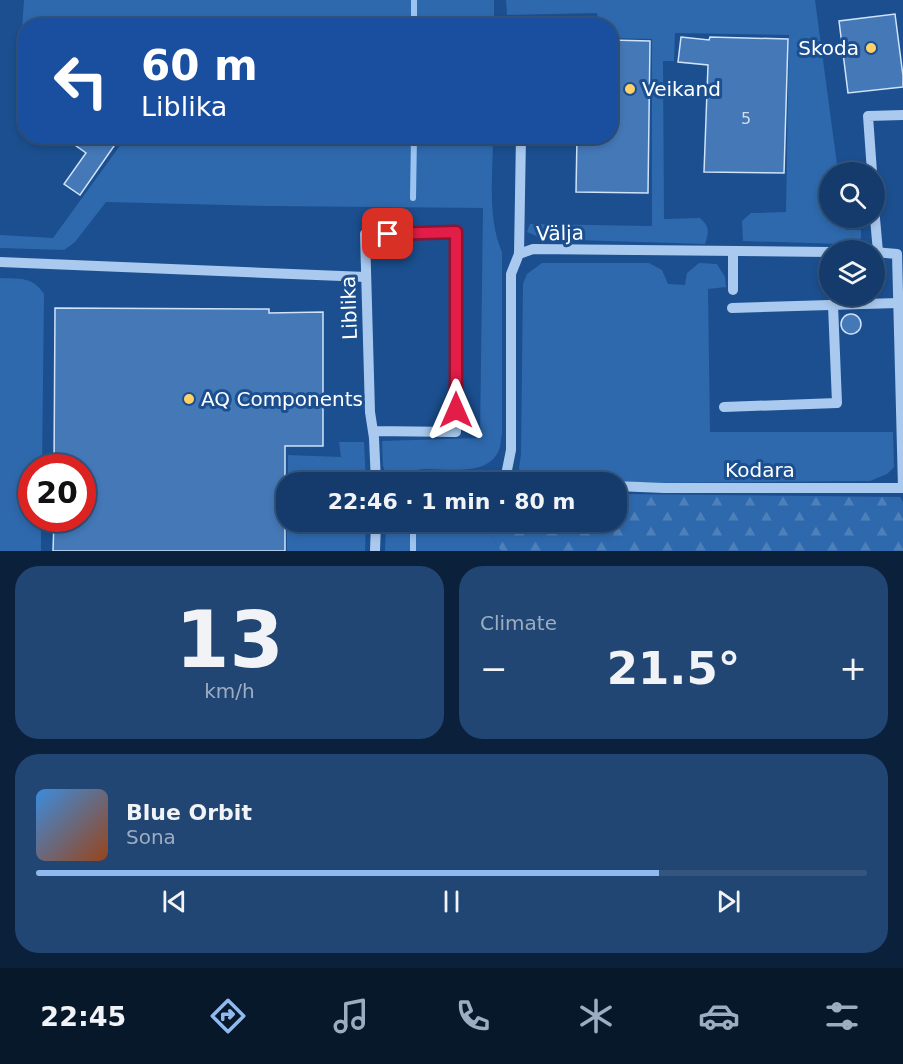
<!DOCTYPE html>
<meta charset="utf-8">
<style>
:root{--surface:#143b6b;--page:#214673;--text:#f1f3f6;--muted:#9dadc1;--line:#33557e;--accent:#90b9f0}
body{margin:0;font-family:"DejaVu Sans",sans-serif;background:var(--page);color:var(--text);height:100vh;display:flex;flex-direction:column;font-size:22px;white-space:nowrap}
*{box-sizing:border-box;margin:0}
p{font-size:20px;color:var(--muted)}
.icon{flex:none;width:33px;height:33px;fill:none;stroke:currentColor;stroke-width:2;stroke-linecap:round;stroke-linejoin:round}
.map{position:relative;height:551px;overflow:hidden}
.panel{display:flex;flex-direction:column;gap:15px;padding:15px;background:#0b203b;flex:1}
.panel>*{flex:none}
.hud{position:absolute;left:18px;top:18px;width:600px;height:126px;border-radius:24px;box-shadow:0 3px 9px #0003,0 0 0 2px var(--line);background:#1a4fa0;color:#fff;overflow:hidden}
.tools{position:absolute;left:819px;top:162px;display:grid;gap:12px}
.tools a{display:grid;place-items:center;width:66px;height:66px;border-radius:50%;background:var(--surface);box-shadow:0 3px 9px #0003,0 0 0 2px var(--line);font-size:30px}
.speed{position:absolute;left:18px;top:454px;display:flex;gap:12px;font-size:30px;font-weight:700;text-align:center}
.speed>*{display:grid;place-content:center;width:78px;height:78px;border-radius:50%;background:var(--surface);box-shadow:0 3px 9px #0003,0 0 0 2px var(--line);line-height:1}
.speed .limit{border:9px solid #d22;background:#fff;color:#111}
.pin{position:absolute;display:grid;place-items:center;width:51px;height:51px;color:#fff;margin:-26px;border-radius:12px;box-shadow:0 3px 9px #0006}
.me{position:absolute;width:66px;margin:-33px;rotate:0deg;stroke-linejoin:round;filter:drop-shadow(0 0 4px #0008)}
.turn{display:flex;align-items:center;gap:21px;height:126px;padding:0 24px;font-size:27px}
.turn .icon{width:78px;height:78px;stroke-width:2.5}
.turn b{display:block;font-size:42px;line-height:51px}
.big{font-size:45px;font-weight:700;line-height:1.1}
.panel .widget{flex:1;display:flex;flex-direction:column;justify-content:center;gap:9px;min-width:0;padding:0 21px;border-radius:24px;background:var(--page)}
.panel .dial{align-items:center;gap:0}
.dial b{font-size:78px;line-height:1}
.song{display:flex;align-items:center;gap:18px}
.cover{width:72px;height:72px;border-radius:9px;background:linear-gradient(135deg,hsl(210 70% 55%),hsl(20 70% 35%))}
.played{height:6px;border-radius:3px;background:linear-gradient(90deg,var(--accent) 75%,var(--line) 75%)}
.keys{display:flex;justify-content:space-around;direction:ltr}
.heat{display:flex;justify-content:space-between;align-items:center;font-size:33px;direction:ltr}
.panel .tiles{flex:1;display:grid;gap:15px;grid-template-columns:1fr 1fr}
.widget:last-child{grid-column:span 2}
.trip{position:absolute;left:276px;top:472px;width:351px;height:60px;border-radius:24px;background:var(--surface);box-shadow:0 3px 9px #0003,0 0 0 2px var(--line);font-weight:700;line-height:60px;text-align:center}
.menu{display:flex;height:96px;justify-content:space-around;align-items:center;background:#08182b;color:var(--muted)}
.menu .icon{width:42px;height:42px}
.menu .selected{color:var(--accent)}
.menu b{font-size:27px;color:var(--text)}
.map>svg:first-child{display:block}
</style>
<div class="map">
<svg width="903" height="551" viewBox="0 0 903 551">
<defs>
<pattern id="forest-firs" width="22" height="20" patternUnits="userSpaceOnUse" patternTransform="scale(1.5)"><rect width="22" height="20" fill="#2e69ad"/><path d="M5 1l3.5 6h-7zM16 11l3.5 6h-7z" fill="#4d80b9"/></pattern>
</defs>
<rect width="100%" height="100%" fill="#1b4f8f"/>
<g fill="#2e69ad">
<polygon points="24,0 494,0 494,25 26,26 25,43 21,43"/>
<path d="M 506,0 L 815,0 L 838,172 L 830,172 L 830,218 L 844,218 L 846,230 L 861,230 L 861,238 L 856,242 L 842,244 L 743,241 L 742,221 L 751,213 L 786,212 L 789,35 L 675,33 L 674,61 L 663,61 L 664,219 L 700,218 C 710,227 709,232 705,244 L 543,239 L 527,232 L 530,224 L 652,226 L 652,39 L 611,38 L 610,26 L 598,25 L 597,13 L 507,15 Z"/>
<path d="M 127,136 L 493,137 C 493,174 487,218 502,252 L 502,433 C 501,437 501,443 500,447 C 491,478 448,468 424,469 C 412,470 399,475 388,479 L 383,466 L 382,441 L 480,438 L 483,208 L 269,206 L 106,202 L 75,242 L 64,250 L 0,248 L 0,235 L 53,238 Z"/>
<polygon points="542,263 649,263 662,270 668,284 685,285 687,273 699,263 717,264 725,277 726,287 708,289 710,432 893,432 894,467 887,474 870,481 661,483 526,477 519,469 521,454 523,284 527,274"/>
<path d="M 0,278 C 20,279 32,276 44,294 L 42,468 L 32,468 L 32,519 L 41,519 L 41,551 L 0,551 Z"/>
<polygon points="339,442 364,442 366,483 288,483 288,455 341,457"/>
<polygon points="287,522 366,522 365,551 287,551"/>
<polygon points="386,522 482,522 501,551 385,551"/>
</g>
<polygon fill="url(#forest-firs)" points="617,494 900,497 903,502 903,551 501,551 482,522 616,522"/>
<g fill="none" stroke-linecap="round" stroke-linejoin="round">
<g stroke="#9cc4f0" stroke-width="6">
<polyline points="414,26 414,0"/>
<polyline points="413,198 414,136"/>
<polyline points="413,522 413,551"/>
</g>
</g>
<g fill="#4478b7" stroke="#cfe3fa" stroke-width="1.5">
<polygon points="895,14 903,76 903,87 848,93 839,21"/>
<polygon points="681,37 709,40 710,37 788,39 784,173 704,172 708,65 678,62"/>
<polygon points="610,40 650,41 648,193 576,192 577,136 610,136"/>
<polygon points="62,136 121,136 80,195 64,184 86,153"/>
<polygon points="55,308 269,309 269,313 323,312 323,446 285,446 285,551 53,551 54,519 82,519 82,468 54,468"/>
<circle cx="851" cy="324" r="10"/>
</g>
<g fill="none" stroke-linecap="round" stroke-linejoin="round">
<g stroke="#a9c9ee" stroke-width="10">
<polyline points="872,172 868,116 903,115"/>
<polyline points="874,207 878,252"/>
<polyline points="874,252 897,254 903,488"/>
<polyline points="519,254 521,136"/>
<polyline points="0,262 366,277"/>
<polyline points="733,290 733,251"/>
<polyline points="732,308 898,303"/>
<polyline points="724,407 837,403 833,305"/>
<polyline points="373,431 456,432 456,232 365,234 370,412 374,438 376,483"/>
<polyline points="505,480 511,450 511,274 519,254 533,249 830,252"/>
<polyline points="409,483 480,477 549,483"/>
<polyline points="616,486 664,488 903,488"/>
<polyline points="375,551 376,522"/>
</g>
</g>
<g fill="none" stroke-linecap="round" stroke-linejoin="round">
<g stroke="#92132f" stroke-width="15">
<polyline id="route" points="388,234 456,232 456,410"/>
</g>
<use href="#route" stroke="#e11d48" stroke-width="10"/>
</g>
<g fill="#ffd166" stroke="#1b4f8f" stroke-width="2">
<circle cx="871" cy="48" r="6"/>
<circle cx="630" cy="89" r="6"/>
<circle cx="189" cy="399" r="6"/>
</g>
<g text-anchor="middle" stroke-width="6" stroke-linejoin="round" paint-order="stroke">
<g font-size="16" fill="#d0dded">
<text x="746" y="124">5</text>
</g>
<g font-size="20" fill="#fff" stroke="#1b4f8f" text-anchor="start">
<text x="859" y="55" text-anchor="end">Skoda</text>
<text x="642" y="96">Veikand</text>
<text x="201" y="406">AQ Components</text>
</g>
<g font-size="20" fill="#fff" stroke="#1b4f8f">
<text transform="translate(560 233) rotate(-1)" y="7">Välja</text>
<text transform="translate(349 308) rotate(-92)" y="7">Liblika</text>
<text x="760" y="477">Kodara</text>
</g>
</g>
</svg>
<div class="tools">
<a><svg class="icon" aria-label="search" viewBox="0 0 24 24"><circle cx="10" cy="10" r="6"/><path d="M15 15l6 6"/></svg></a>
<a><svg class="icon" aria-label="layers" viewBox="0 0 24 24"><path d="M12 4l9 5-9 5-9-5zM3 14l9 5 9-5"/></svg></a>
</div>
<div class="speed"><div class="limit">20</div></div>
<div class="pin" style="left:388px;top:234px;background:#d93025"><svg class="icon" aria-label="arrive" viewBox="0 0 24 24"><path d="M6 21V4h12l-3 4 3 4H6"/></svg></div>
<svg class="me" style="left:456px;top:410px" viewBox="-20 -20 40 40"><path d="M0-17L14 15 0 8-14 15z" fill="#e11d48" stroke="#fff" stroke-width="4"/></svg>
<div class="trip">22:46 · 1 min · 80 m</div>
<div class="hud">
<div class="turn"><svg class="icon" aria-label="left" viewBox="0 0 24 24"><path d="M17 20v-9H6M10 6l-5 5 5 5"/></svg><div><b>60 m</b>Liblika</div></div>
</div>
</div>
<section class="panel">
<div class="tiles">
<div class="widget dial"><b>13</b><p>km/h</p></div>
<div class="widget"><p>Climate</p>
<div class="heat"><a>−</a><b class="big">21.5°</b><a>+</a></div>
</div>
<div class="widget">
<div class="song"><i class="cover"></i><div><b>Blue Orbit</b><p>Sona</p></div></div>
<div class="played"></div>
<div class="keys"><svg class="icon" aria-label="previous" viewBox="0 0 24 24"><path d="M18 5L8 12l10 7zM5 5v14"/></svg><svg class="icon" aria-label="pause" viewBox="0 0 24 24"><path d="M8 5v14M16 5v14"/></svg><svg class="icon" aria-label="next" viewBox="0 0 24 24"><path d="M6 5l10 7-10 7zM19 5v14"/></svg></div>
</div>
</div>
</section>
<nav class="menu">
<b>22:45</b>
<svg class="icon selected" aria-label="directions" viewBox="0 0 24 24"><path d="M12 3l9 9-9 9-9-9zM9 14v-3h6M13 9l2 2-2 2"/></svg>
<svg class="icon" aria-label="music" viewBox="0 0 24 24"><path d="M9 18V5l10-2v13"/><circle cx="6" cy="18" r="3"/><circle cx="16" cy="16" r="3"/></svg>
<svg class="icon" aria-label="phone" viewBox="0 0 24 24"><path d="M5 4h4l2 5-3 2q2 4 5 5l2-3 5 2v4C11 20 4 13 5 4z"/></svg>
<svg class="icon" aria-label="climate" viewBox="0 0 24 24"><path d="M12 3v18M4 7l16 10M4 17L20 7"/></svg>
<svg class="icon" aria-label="car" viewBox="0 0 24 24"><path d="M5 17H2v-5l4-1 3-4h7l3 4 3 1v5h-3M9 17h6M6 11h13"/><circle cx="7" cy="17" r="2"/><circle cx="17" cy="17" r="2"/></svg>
<svg class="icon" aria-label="filters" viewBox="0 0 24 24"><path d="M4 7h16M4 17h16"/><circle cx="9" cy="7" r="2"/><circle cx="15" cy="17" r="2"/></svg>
</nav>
